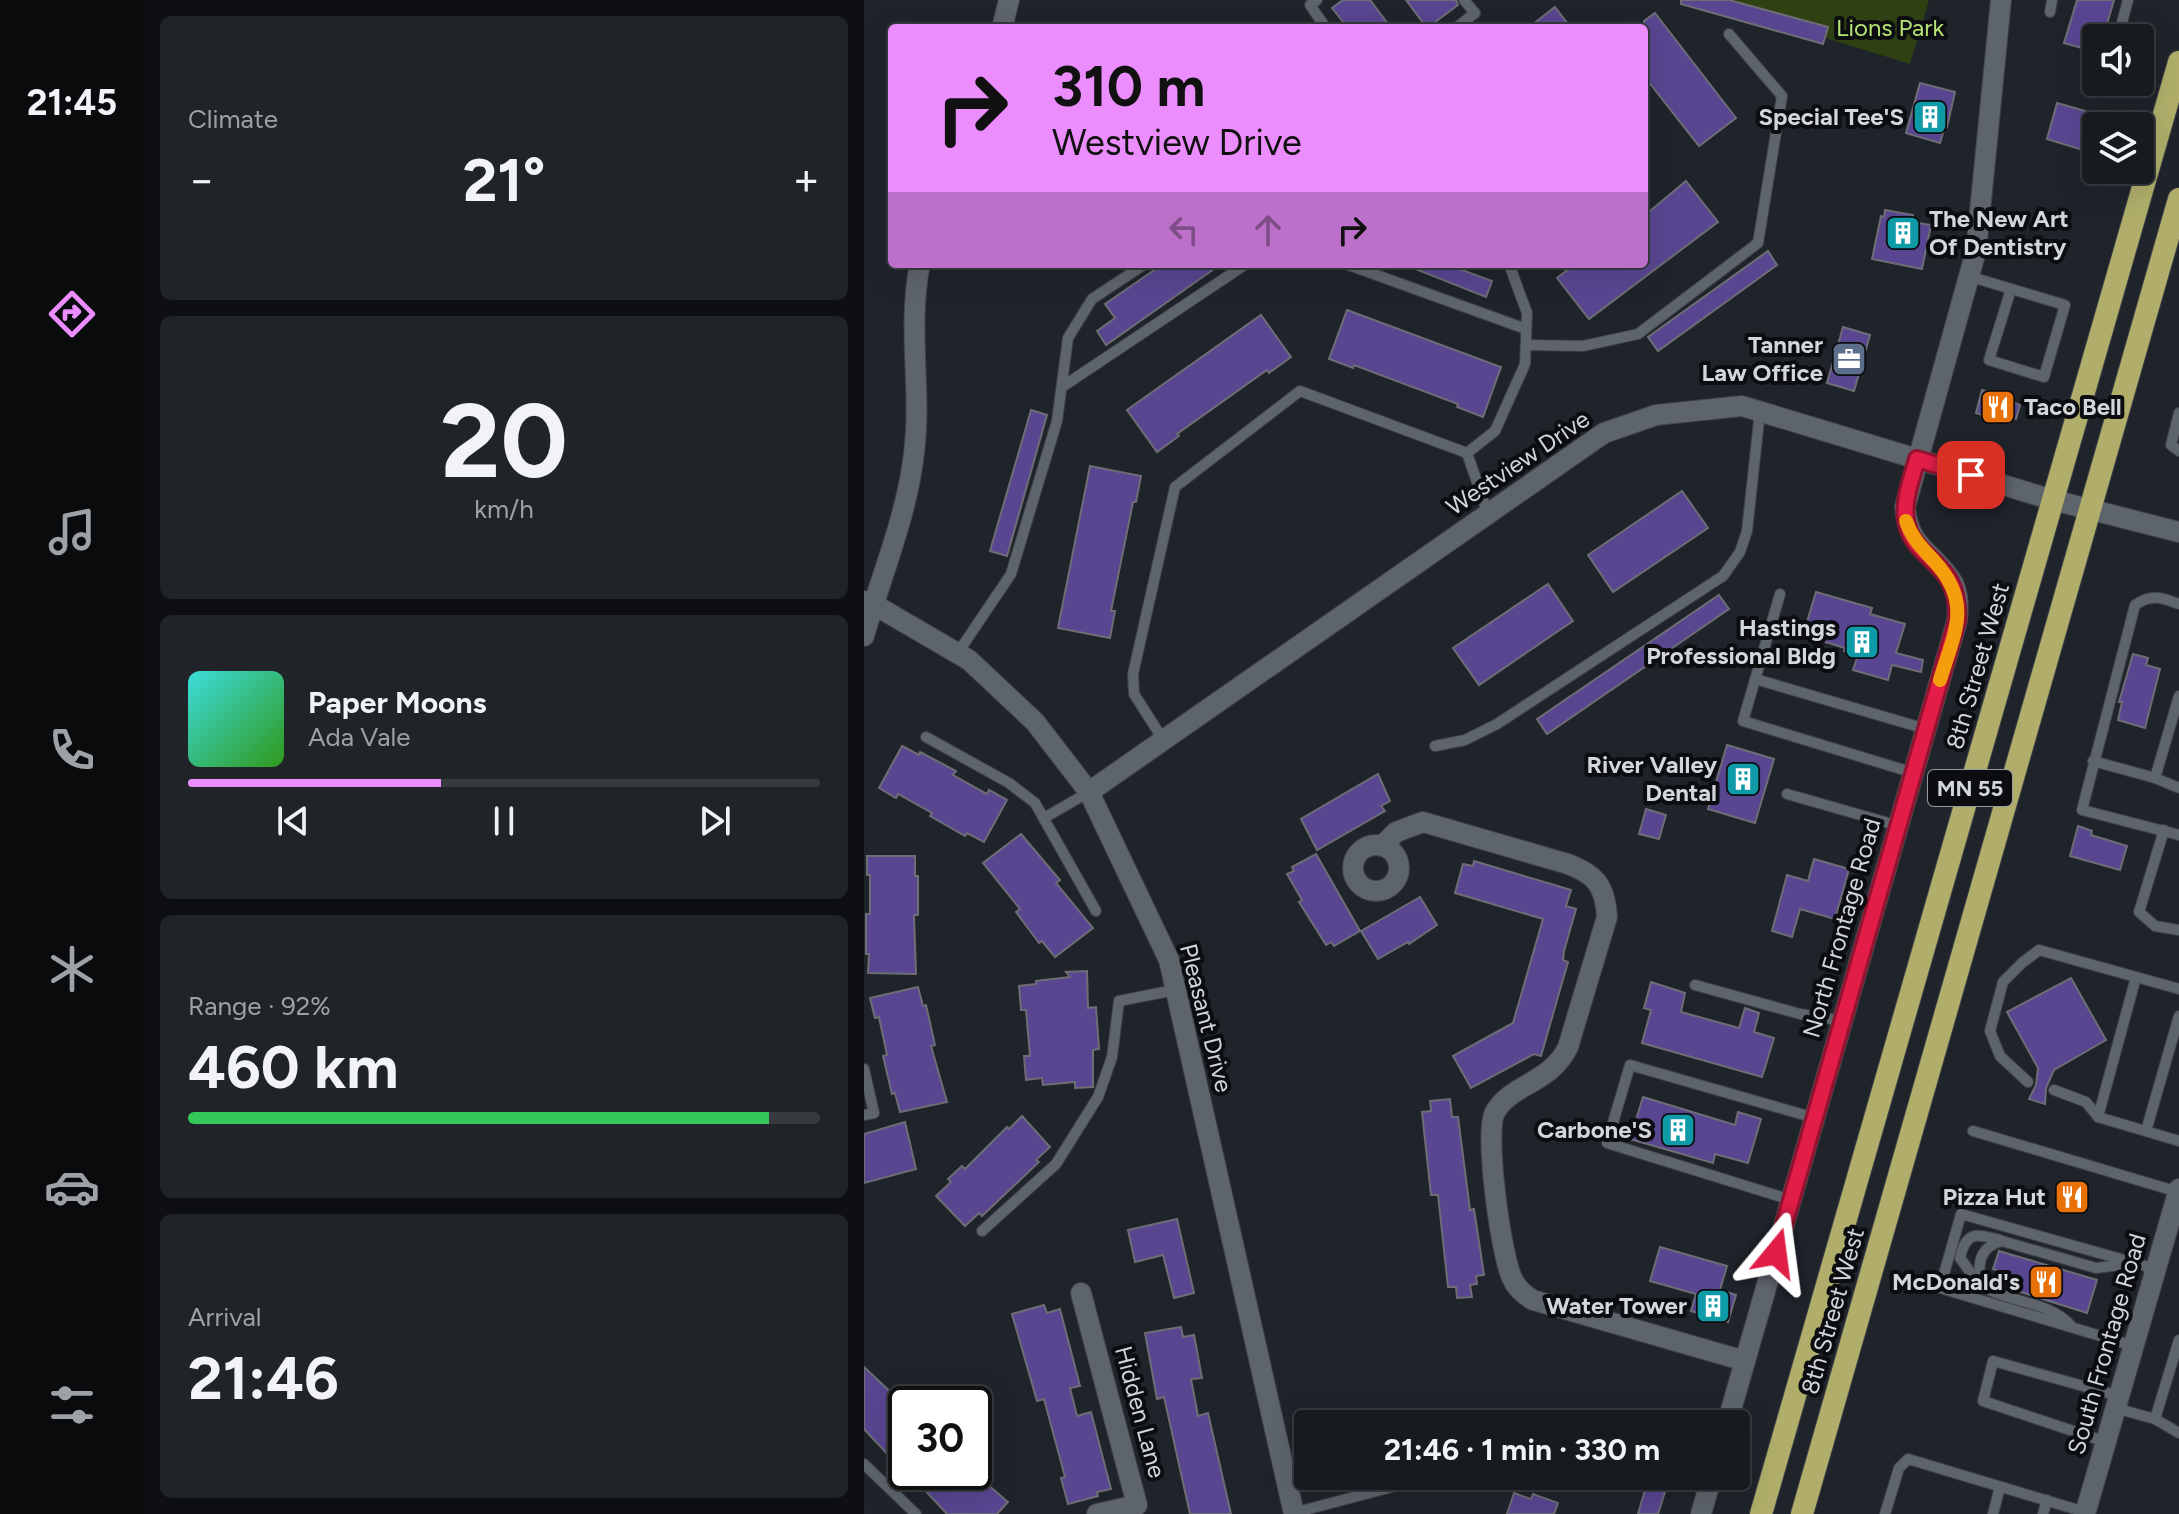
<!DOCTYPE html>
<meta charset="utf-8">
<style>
:root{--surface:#171b20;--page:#202429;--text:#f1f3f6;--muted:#9ea1a5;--line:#36393e;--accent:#eb8dfc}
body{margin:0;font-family:Figtree,sans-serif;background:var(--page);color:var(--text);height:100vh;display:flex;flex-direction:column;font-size:30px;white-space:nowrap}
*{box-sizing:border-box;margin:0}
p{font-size:26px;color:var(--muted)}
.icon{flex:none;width:44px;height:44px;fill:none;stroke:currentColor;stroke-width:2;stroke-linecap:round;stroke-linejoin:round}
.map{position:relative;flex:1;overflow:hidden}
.panel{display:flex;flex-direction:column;gap:16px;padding:16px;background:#0d0f12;width:720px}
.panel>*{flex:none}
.hud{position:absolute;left:24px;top:24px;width:760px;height:244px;border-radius:8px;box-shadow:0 8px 32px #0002,0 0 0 2px var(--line);background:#eb8dfc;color:#111;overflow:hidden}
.tools{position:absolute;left:1218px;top:24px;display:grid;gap:16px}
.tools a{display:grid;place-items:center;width:72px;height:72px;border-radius:8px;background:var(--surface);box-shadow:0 8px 32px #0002,0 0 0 2px var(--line);font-size:40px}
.speed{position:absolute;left:24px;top:1386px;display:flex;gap:16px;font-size:40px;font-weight:700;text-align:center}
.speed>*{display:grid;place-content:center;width:104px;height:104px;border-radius:50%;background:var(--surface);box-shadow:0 8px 32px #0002,0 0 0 2px var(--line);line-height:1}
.speed .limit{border:4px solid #111;border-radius:12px;background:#fff;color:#111}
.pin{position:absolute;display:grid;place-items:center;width:68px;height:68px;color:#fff;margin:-34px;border-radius:16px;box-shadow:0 4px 12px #0006}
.me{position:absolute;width:88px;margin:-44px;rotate:16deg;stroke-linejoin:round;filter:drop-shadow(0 0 6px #0008)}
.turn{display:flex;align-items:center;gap:28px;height:168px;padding:0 32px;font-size:36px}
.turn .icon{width:104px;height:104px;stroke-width:2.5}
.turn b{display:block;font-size:56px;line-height:68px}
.lanes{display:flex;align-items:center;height:76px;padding:0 32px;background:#0003;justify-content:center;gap:40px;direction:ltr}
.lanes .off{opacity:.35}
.big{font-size:60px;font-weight:700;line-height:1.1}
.panel .tile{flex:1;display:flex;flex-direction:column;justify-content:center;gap:12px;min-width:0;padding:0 28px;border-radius:12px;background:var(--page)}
.panel .dial{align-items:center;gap:0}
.dial b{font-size:104px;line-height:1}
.song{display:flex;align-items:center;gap:24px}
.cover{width:96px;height:96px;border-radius:12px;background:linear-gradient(135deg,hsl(180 70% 55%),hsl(110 70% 35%))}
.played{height:8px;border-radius:4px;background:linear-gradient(90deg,var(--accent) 40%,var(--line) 40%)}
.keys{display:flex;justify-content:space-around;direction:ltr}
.heat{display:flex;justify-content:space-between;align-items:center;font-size:44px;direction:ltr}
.charge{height:12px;border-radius:6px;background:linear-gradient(90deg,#34c759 92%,var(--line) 0)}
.trip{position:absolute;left:430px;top:1410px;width:456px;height:80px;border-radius:8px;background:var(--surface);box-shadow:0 8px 32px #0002,0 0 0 2px var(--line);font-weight:700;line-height:80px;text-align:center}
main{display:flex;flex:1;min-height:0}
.tab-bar{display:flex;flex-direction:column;width:144px;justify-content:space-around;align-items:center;background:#090b0d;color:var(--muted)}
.tab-bar .icon{width:56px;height:56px}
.tab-bar .selected{color:var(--accent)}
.tab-bar b{font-size:36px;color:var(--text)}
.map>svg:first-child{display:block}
</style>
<main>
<nav class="tab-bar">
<b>21:45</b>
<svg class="icon selected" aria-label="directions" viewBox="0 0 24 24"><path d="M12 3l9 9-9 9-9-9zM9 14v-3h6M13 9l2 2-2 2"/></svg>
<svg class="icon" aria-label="music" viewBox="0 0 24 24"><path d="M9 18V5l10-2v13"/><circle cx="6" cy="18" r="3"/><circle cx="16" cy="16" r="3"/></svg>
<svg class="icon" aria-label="phone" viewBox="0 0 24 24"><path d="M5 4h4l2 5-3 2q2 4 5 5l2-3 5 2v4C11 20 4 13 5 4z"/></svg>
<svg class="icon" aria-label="climate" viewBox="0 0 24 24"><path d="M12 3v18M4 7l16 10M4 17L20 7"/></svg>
<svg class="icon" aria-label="car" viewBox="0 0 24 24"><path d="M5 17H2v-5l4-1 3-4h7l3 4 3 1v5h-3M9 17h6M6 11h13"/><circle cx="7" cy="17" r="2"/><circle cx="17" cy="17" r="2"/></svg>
<svg class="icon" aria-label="filters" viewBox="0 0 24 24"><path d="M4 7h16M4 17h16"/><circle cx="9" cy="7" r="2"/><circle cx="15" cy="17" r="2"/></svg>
</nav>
<section class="panel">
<div class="tile"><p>Climate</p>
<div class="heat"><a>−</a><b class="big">21°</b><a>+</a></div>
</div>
<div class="tile dial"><b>20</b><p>km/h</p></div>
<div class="tile">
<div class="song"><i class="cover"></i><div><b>Paper Moons</b><p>Ada Vale</p></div></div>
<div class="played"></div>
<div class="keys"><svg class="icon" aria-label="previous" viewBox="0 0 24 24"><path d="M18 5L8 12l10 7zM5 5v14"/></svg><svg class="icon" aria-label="pause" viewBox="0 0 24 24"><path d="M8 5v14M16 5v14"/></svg><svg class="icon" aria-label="next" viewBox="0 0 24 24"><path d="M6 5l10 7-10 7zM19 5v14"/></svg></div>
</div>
<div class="tile"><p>Range · 92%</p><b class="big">460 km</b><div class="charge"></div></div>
<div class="tile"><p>Arrival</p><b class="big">21:46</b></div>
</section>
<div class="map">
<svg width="1315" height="1514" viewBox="0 0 1315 1514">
<rect width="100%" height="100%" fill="#1f242b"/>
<polygon fill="#2f4112" points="839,0 1065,0 1046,64"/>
<g fill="#584691" stroke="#6e6d76" stroke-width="2">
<polygon points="479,0 506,0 527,28 484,28 468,8"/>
<polygon points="542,0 592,0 594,5 563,28"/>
<polygon points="817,0 865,0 964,27 959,44 817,4"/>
<polygon points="1213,0 1250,0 1239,38 1232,38 1232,52 1200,43"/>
<polygon points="691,7 707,28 664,28"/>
<polygon points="791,13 872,118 835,146 780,76 780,21"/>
<polygon points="1056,83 1091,92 1083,127 1081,126 1076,143 1042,133"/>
<polygon points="1193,103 1232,114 1232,154 1183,139"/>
<polygon points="822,181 854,222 725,319 693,278 711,264 780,264 780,216"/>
<polygon points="1021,210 1049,215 1048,222 1067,225 1058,269 1008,259 1017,216 1020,217"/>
<polygon points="904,251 913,265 794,351 784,337"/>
<polygon points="299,264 357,264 242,345 233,331 251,318 241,304"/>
<polygon points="539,264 582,264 628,281 622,297"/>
<polygon points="483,310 637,367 619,417 593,407 594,404 490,365 489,368 465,359"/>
<polygon points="397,315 427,357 405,373 403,370 313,434 315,436 293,452 263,410"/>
<polygon points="979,327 1006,335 990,391 963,383"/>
<polygon points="1118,390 1149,399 1148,402 1156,405 1152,419 1147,417 1145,423 1112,413"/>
<polygon points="167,410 183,415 143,556 126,551"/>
<polygon points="226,466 277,476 272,502 269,502 247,611 251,611 246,638 194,628"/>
<polygon points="818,491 844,528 749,592 724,555"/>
<polygon points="684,584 709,621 615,685 589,648"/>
<polygon points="952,592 1008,608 1006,614 1041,624 1032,653 1059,660 1057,672 1028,665 1024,680 989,670 994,655 980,651 981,648 939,635"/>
<polygon points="855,595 865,609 683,734 673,719"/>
<polygon points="1269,654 1284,658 1282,665 1296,669 1281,728 1254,720 1258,702 1255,702"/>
<polygon points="863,745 910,759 891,823 844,809"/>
<polygon points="38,746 55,755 56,752 92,771 89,775 123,794 125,790 143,800 120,842 103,833 101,836 66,816 68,813 34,794 32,798 15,788"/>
<polygon points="514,774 526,801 517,806 521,811 453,850 437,819"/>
<polygon points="782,809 802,815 795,839 775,834"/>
<polygon points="1214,826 1228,831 1227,835 1263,846 1256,870 1206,856"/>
<polygon points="157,834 196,880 192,883 229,928 191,957 178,941 175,943 152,912 156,909 119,863"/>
<polygon points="452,854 496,931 470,946 467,942 462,945 435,902 438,900 423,874 430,871 428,867"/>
<polygon points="3,856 51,856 51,876 54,876 54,915 50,915 52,974 4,973 5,954 2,954 2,914 6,914 6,875 3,875"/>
<polygon points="950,859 985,869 971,919 936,909 928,937 908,931 923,875 944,881"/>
<polygon points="610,861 707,890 702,906 712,909 700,951 699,960 704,962 677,1056 670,1054 607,1088 589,1056 649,1023 679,919 591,893 599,864 609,866"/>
<polygon points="556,897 573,925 545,944 544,942 514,959 497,931"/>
<polygon points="223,971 224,1008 232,1007 235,1049 229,1050 229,1087 211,1088 211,1082 179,1085 178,1078 162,1080 160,1056 166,1056 162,1010 157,1010 155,986 172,984 172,981 206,977 202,972"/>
<polygon points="1207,978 1242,1040 1190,1070 1182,1088 1181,1104 1165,1099 1172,1085 1174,1068 1143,1012"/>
<polygon points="787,982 821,993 817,1012 875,1028 881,1008 895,1013 890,1032 910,1038 898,1077 778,1043 787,1010 780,1008"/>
<polygon points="54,987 59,1006 62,1005 71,1045 67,1046 83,1102 36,1112 31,1093 28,1094 19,1056 23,1055 15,1017 11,1018 6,998"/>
<polygon points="779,1097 871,1125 874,1112 897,1119 884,1163 851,1154 849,1163 766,1139"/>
<polygon points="586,1099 588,1117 594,1117 606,1210 610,1209 620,1275 612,1276 613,1284 606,1285 608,1297 593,1298 592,1287 584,1287 574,1195 567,1195 558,1112 567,1111 566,1101"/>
<polygon points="158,1116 186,1147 172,1160 175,1162 118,1216 115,1213 101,1226 72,1196 87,1182 84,1179 98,1166 101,1169 143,1127 145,1129"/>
<polygon points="41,1122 52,1169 0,1183 0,1134"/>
<polygon points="313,1219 330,1293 310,1298 299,1255 271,1262 264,1230"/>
<polygon points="796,1247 863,1266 856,1290 872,1295 864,1322 827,1311 832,1294 786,1281"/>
<polygon points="1135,1251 1233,1280 1223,1313 1131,1284 1135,1271 1129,1269"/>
<polygon points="180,1305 183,1313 196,1309 216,1386 206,1388 213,1416 227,1412 247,1489 233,1492 234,1496 204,1504 197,1478 201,1477 180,1399 173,1401 148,1314"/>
<polygon points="317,1327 319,1337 330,1335 338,1378 327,1379 334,1416 344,1413 367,1514 326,1514 300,1397 293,1399 281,1333"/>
<polygon points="0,1367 35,1400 42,1393 42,1474 0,1429"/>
<polygon points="44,1472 109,1472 144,1502 133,1514 83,1514"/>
<polygon points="785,1476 806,1476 794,1514 774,1514"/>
<polygon points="650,1493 667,1499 669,1494 694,1503 690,1514 643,1514"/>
</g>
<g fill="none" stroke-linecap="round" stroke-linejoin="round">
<g stroke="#3e4147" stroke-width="12">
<g id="service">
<polyline points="453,0 446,5 462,28"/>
<polyline points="1186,12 1188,0"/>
<polyline points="592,28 611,13 600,0"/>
<polyline points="1256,30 1264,0"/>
<polyline points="780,148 780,149"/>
<polyline points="482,264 662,329"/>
<polyline points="1104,276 1201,305 1180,377 1125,360 1147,289"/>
<polyline points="662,345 719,346 774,334 894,243 918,96 865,34"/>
<polyline points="198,387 382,264"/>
<polyline points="1315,413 1307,445 1315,451"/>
<polyline points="624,514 603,453 631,431 661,364 663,313 645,264"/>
<polyline points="916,594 879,721 1050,773"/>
<path d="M 1315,604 C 1297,597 1287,594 1271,605 L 1218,810 L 1315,835"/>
<polyline points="93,654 147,574 193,421 204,338 228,299 281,264"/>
<polyline points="891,679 1062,729"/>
<polyline points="62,737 145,783 171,803 232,911"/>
<polyline points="300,741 270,694 269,674 311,487 436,391 603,453"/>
<polyline points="571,746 601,740 633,724 859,576 876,552 883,531 896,411"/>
<polyline points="1229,761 1291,778 1315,788"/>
<polyline points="1291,778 1315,696"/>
<polyline points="923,794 1035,826"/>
<polyline points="180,818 225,792"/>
<polyline points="1300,830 1275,912 1291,926 1315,930"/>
<polyline points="831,985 936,1014 979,1021"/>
<polyline points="0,1069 10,1113 0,1115"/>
<polyline points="1164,1082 1136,1056 1126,1031 1139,982 1158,963 1175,950 1315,989"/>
<polyline points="1190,1090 1222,1102 1234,1117 1315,1141"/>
<polyline points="1234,1117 1272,977"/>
<polyline points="1109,1131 1314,1192"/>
<polyline points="1282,1131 1315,1016"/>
<polyline points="927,1200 743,1143 766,1065 951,1118"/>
<polyline points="118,1231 192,1164 234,1097 248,1057 255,1001 311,990"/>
<path d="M 1115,1284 L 1096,1258 C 1102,1230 1113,1234 1136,1240"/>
<path d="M 1208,1327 C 1187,1301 1144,1303 1116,1285 C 1114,1263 1115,1247 1138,1241 L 1232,1268 L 1264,1264"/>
<polyline points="1270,1346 1076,1288 1097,1214 1292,1269"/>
<polyline points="1251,1408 1291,1419 1315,1433"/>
<polyline points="1291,1419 1315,1340"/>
<polyline points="1242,1442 1119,1401 1129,1361 1255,1396"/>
<polyline points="0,1464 52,1514"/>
<polyline points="429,1513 570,1476"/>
<polyline points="1021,1514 1035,1468 1044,1459 1221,1512"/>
<polyline points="1129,1514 1136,1487"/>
<polyline points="1179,1514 1183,1500"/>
</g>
</g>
<g stroke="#3e4147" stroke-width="22">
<g id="minor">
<polyline points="225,792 740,433 792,415 878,406 1189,500 1315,532"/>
<circle cx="512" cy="868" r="23"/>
<path d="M 518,846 L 532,832 L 559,822 L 704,864 C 733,875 741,887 743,917 L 704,1047 C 686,1084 648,1083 631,1112 C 620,1132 637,1255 648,1278 C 652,1288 659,1294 669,1300 L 881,1361"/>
<polyline points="217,1293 273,1505 233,1514"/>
<path d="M 863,1424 L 1093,621 C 1094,608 1095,595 1089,583 C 1070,551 1045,550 1041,507 L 1112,251 L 1137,0"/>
<polyline points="837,1514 848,1476"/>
<polyline points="1221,1514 1315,1189"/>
</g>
</g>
<g stroke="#3e4147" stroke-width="22">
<g id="tertiary">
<polyline points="138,28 145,0"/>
<polyline points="0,601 9,604 105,660 171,722 225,792 305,960 430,1514"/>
<path d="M 0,636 C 17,576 43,516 50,453 C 58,390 43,327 56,264"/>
</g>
</g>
<g stroke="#3e4147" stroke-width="24">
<g id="trunk">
<polyline points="897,1514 1315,62"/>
<polyline points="938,1514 1315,199"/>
</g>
</g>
<use href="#service" stroke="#5e646c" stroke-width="10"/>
<use href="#minor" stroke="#5e646c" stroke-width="20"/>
<use href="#tertiary" stroke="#5e646c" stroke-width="20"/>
<use href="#trunk" stroke="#b0ae6a" stroke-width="22"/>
</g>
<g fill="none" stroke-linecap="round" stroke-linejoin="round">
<g stroke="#92132f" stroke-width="20">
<path id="route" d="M 912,1253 L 1093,621 C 1097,559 1049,563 1042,520 C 1039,500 1048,478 1053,459 L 1107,475"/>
</g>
<use href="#route" stroke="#e11d48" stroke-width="14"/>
<path stroke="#f59e0b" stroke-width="14" d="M 1042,521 C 1048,539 1059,549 1071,562 C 1109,604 1090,633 1076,680"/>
</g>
<defs>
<g id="building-square" transform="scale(1.8)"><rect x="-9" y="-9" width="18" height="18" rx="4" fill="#0f9aa8" stroke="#0b0d10"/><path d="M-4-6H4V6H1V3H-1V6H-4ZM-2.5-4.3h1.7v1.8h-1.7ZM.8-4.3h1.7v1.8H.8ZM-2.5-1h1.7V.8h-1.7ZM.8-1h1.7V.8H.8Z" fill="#fff"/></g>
<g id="office-square" transform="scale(1.8)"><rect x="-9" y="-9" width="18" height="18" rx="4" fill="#5c6f8a" stroke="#0b0d10"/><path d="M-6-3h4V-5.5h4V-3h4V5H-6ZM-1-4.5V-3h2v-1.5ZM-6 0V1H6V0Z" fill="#fff"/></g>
<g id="restaurant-square" transform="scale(1.8)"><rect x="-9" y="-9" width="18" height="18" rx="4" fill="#e8710a" stroke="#0b0d10"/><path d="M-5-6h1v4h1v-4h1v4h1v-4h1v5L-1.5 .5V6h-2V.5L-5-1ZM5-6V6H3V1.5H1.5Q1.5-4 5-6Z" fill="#fff"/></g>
</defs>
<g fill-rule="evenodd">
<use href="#building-square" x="1066" y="117"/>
<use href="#building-square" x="1039" y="233"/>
<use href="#office-square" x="985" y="359"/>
<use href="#restaurant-square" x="1134" y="407"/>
<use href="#building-square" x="998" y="642"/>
<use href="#building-square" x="879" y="779"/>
<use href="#building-square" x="814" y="1130"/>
<use href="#restaurant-square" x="1208" y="1197"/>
<use href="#restaurant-square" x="1182" y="1282"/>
<use href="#building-square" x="849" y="1306"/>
</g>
<g text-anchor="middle" stroke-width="8" stroke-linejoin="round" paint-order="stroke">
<rect fill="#0b0d10" stroke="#979a9e" stroke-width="2" x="1064" y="770" width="84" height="36" rx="6"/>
<g font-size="22" font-weight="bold" fill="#d3d6db">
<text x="1106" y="796">MN 55</text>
</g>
<g font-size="24" fill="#b6e475" stroke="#0b0d10">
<text x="1026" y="36">Lions Park</text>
</g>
<g font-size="24" font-weight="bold" fill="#d3d6db" stroke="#0b0d10" text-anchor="end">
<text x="1040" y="125">Special Tee'S</text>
<text x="1065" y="227" text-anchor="start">The New Art<tspan x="1065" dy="28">Of Dentistry</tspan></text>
<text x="959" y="353">Tanner<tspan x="959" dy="28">Law Office</tspan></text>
<text x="1160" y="415" text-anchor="start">Taco Bell</text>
<text x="972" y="636">Hastings<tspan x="972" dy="28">Professional Bldg</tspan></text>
<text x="853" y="773">River Valley<tspan x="853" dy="28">Dental</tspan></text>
<text x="788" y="1138">Carbone'S</text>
<text x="1182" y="1205">Pizza Hut</text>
<text x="1156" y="1290">McDonald's</text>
<text x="823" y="1314">Water Tower</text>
</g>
<g font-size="24" fill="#d3d6db" stroke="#0b0d10">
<text transform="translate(654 463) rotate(-34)" y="8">Westview Drive</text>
<text transform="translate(1114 666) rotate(-74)" y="8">8th Street West</text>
<text transform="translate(978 928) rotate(-74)" y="8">North Frontage Road</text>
<text transform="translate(342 1018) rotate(76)" y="8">Pleasant Drive</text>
<text transform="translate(969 1311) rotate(-74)" y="8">8th Street West</text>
<text transform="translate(1243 1344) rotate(-74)" y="8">South Frontage Road</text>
<text transform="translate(276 1412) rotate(75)" y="8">Hidden Lane</text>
</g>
</g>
</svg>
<div class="tools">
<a><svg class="icon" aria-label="sound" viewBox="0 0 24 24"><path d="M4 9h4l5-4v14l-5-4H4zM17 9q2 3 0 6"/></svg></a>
<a><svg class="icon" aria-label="layers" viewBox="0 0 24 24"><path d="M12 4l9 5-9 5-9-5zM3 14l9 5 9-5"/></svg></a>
</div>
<div class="speed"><div class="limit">30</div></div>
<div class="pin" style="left:1107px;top:475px;background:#d93025"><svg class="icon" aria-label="arrive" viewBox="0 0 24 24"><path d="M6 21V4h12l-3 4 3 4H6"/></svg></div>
<svg class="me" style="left:912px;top:1253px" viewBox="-20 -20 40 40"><path d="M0-17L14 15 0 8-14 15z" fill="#e11d48" stroke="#fff" stroke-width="4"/></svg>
<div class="trip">21:46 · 1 min · 330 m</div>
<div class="hud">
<div class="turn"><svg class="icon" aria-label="right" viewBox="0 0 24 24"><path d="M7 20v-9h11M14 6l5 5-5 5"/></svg><div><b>310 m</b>Westview Drive</div></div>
<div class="lanes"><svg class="icon off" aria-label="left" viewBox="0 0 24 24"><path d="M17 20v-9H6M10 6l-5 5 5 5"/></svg><svg class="icon off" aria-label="ahead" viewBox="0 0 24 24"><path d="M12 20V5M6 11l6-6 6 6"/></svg><svg class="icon" aria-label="right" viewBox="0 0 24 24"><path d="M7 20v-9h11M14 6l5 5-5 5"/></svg></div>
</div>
</div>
</main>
